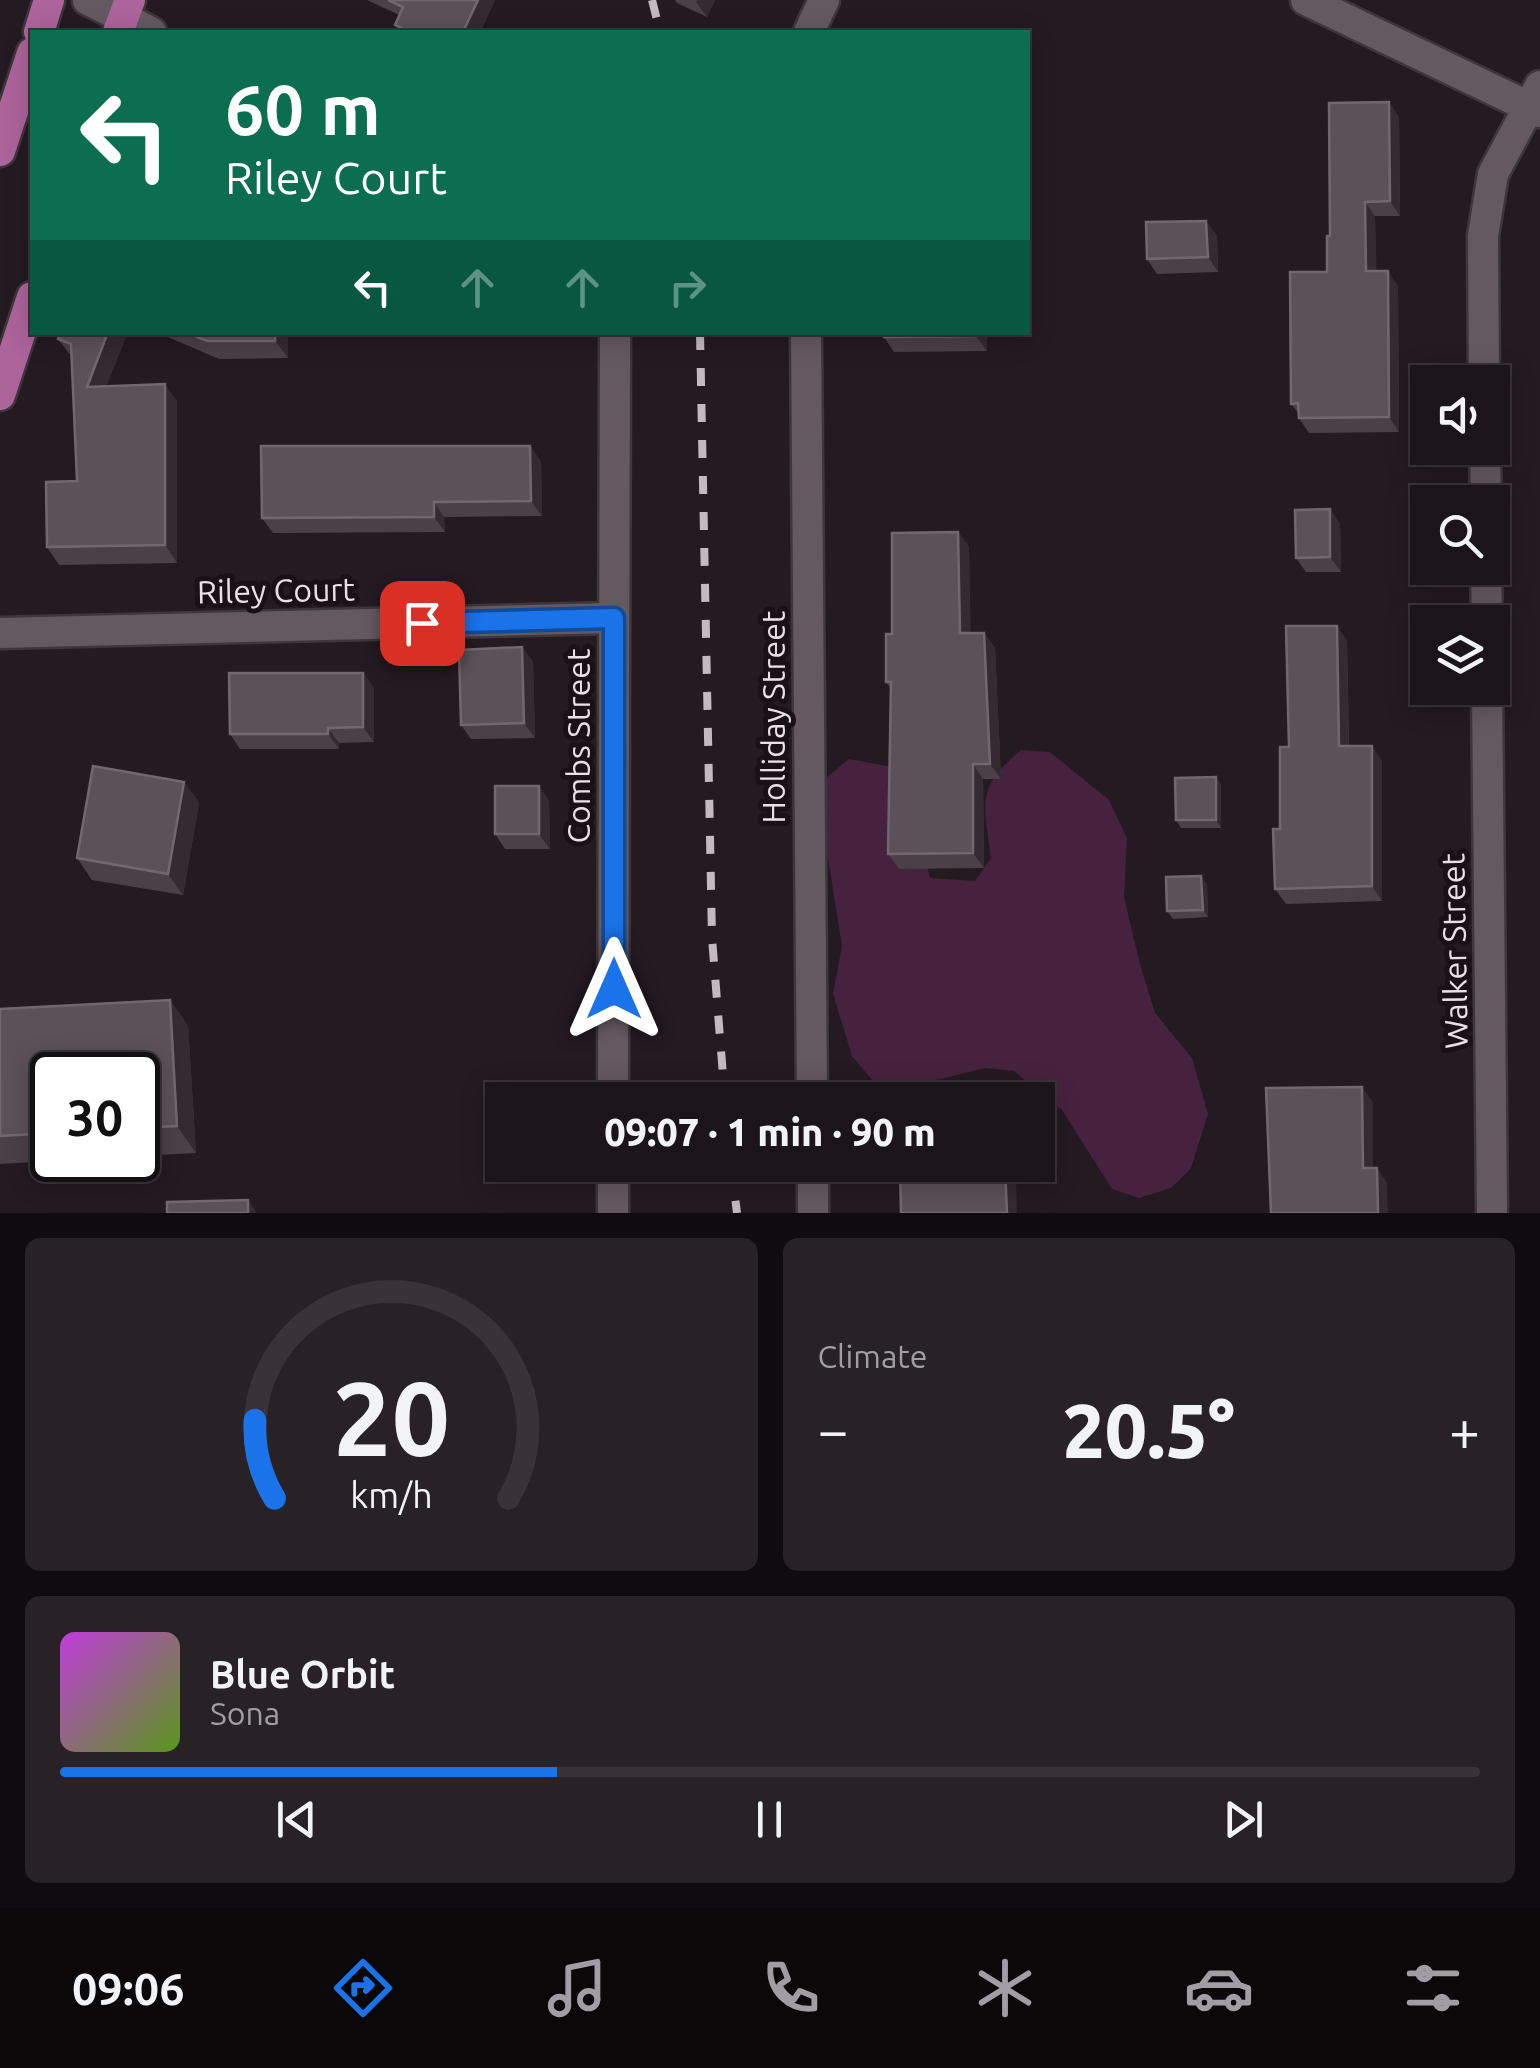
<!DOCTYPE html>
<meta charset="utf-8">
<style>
:root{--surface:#1b1419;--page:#282126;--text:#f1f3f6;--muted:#a09ea2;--line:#393338;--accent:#1a73e8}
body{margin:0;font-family:Ubuntu,sans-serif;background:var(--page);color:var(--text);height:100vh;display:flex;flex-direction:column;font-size:38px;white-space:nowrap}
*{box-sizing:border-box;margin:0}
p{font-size:32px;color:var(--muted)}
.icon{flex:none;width:55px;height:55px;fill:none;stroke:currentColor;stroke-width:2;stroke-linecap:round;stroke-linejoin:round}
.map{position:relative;height:1213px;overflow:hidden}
.side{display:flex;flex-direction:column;gap:25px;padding:25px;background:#0f0b0e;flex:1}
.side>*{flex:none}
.guide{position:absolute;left:30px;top:30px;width:1000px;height:305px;border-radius:0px;box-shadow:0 5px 25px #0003,0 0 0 2px var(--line);background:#0b6e4f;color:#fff;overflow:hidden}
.tools{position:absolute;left:1410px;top:365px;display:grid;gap:20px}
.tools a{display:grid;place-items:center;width:100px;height:100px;border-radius:0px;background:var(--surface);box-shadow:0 5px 25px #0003,0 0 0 2px var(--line);font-size:50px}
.speed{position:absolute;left:30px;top:1052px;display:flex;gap:20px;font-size:50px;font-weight:700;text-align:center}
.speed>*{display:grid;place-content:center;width:130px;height:130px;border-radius:50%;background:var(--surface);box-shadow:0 5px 25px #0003,0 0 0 2px var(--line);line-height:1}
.speed .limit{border:5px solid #111;border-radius:15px;background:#fff;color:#111}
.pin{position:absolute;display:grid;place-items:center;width:85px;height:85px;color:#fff;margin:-42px;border-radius:20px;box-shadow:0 5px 15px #0006}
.me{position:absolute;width:110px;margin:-55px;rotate:0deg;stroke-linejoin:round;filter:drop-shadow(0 0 8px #0008)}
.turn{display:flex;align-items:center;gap:35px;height:210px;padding:0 30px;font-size:45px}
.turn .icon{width:130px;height:130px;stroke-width:2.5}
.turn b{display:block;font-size:70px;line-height:85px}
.lanes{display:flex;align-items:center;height:95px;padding:0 30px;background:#0003;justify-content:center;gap:50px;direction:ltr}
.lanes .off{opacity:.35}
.big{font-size:75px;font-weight:800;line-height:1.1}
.side .widget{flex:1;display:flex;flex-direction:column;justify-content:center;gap:15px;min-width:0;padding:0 35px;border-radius:15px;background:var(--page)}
.side .dial{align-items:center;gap:0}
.dial svg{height:260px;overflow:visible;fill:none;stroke:var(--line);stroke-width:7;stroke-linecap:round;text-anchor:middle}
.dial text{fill:var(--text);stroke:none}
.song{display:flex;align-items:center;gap:30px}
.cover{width:120px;height:120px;border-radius:15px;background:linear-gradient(135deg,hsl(290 70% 55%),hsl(90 70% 35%))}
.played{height:10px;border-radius:5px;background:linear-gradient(90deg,var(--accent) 35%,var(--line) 35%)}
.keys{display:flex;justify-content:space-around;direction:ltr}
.heat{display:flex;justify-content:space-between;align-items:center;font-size:55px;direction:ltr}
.side .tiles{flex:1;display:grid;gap:25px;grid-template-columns:1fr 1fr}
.widget:last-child{grid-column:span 2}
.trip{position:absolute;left:485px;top:1082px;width:570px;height:100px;border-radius:0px;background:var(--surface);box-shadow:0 5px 25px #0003,0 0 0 2px var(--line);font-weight:800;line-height:100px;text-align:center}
.tab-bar{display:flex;height:160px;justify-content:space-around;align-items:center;background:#0b080a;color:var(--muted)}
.tab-bar .icon{width:70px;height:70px}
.tab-bar .selected{color:var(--accent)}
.tab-bar b{font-size:45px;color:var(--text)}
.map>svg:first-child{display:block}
</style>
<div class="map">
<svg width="1540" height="1213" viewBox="0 0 1540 1213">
<rect width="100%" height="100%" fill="#241a21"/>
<path fill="#47223e" d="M 1021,750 L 1050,752 L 1109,800 L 1127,838 L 1124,897 L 1140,964 L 1155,1013 L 1192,1058 L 1208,1114 L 1191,1168 L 1171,1188 L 1139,1198 L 1112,1189 L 1062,1110 L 1014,1071 L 985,1068 L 901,1089 L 872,1080 L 852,1056 L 833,994 L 842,946 L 820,808 L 826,778 L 849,759 L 892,767 L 908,791 L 930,878 L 975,881 L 991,858 C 984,803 975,789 1021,750 Z"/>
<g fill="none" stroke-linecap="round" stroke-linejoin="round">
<g stroke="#3d363b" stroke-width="35">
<g id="minor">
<polyline points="88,0 151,32"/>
<polyline points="809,32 824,0"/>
<polyline points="806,332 812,1100"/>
<polyline points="1484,382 1483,236 1493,174 1540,86"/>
<polyline points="1485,448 1486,502"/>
<polyline points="1486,568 1487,622"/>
<polyline points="0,633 614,618"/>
<polyline points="1487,688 1492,1213"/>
<polyline points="613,1100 615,332"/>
<polyline points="613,1165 613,1213"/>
<polyline points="813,1165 813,1213"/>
</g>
</g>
<g stroke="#3d363b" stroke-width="35">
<polyline id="tertiary" points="1306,0 1540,112"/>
</g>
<g stroke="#3d363b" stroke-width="35">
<g id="primary">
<polyline points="39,32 49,0"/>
<polyline points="118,32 130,0"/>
<polyline points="0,151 32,53"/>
<polyline points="0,395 32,297"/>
</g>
</g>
<use href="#minor" stroke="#655961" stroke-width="30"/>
<use href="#tertiary" stroke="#655961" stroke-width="30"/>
<use href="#primary" stroke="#ac649b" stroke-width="30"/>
<g stroke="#c1babe" stroke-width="8" stroke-dasharray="18 18" stroke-linecap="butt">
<polyline points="652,0 660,32"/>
<polyline points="700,332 712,938 725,1100"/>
<polyline points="731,1165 737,1213"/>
</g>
</g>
<g fill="#4a4047">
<polygon points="367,0 495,0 480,32 400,32 395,25 399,15"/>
<polygon points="675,0 715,0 707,17 677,3"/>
<polygon points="1399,117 1400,216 1375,216 1376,271 1398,286 1399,432 1309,433 1299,418 1299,414 1291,404 1327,272 1330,236"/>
<polygon points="1206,221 1217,236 1218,272 1157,274 1147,259"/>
<polygon points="128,332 106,386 177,401 177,563 59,565 47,547 77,481 72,357 58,339"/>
<polygon points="156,332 288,332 288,358 219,359"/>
<polygon points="884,332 987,332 987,351 894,352 884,337"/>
<polygon points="541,461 542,516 444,517 445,532 273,533 262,518"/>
<polygon points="1330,509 1340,524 1341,572 1306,572 1296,558"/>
<polygon points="958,532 969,547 970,633 984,633 995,648 1001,779 983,779 984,868 899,869 888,854 891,689 886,682 892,634"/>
<polygon points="1347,640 1349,746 1382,761 1382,901 1286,904 1275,889 1289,747"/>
<polygon points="522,647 533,662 535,738 471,739 461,725"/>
<polygon points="363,673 374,688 374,742 339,743 339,749 240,749 230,734"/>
<polygon points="1216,777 1221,785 1221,828 1181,828 1176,820"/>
<polygon points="184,782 199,803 183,895 92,880 77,858"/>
<polygon points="539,786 549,801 550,849 505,849 495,834"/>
<polygon points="1207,884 1208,917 1173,919 1167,911"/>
<polygon points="170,1000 188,1026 196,1153 138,1156 138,1075 52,1075 52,1160 69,1160 0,1164 0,1009"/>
</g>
<g fill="#342a31">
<polygon points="478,0 495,0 480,32 463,32"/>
<polygon points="698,0 715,0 707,17 696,2"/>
<polygon points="1389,102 1399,117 1400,216 1390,201"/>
<polygon points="1365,202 1375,216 1377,286 1366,271"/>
<polygon points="1206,221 1217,236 1218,272 1208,257"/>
<polygon points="1388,271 1398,286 1399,432 1389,417"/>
<polygon points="108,332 128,332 99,404 87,387"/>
<polygon points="275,332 288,332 288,358 275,341"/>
<polygon points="976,332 987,332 987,351 976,336"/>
<polygon points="165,384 177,401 177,563 165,545"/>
<polygon points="530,446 541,461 542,516 531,501"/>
<polygon points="434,502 444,517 445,532 434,517"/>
<polygon points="1330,509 1340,524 1341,572 1330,557"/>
<polygon points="958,532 969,547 971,648 960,633"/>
<polygon points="1337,626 1347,640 1349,761 1339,746"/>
<polygon points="984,633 995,648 1001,779 990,764"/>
<polygon points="522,647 533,662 535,738 524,723"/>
<polygon points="363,673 374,688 374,742 363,727"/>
<polygon points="328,728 339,743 339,749 328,734"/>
<polygon points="1372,746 1382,761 1382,901 1372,886"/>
<polygon points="973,764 983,779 984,868 973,853"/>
<polygon points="1216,777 1221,785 1221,828 1216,820"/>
<polygon points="184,782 199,803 183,895 168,874"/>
<polygon points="539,786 549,801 550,849 539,834"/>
<polygon points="1201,876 1207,884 1208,917 1203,910"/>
<polygon points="170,1000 188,1026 196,1153 177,1126"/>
<polygon points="1362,1087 1373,1102 1373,1183 1363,1168"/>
<polygon points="1005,1168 1016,1183 1017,1213 1007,1213"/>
<polygon points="1377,1168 1387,1183 1388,1213 1378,1213"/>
<polygon points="248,1200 257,1213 248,1213"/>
</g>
<g fill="#5b5158" stroke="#71686e" stroke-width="2.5">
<polygon points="388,0 478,0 463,32 410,32 395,25 403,7"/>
<polygon points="1389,102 1390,201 1365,202 1366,271 1388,271 1389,417 1299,418 1298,403 1291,404 1290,272 1327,272 1327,236 1330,236 1329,103"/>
<polygon points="1206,221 1208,257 1147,259 1146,222"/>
<polygon points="61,332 108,332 87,387 165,384 165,545 47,547 46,482 77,481 71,344 58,339"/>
<polygon points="186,332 275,332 275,341 207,341"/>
<polygon points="884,332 976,332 976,336 884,337"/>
<polygon points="261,446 530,446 531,501 434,502 434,517 262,518"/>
<polygon points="1330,509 1330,557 1296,558 1295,510"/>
<polygon points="958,532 960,633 984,633 990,764 973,764 973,853 888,854 891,682 886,682 886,634 892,634 892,533"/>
<polygon points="1286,626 1337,626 1339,746 1372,746 1372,886 1275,889 1273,829 1280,829 1280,747 1289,747"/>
<polygon points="522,647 524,723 461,725 459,650"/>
<polygon points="229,673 363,673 363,727 328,728 328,734 230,734"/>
<polygon points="93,766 184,782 168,874 77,858"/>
<polygon points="1216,777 1216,820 1176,820 1175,778"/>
<rect x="495" y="786" width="44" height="48"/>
<polygon points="1201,876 1203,910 1167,911 1166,877"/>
<polygon points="170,1000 177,1126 138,1128 138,1075 52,1075 52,1133 0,1136 0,1009"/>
<polygon points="1362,1087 1363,1168 1377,1168 1378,1213 1271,1213 1266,1088"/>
<polygon points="980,1095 980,1100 900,1100 900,1096"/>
<polygon points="900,1165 981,1165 981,1169 1005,1168 1007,1213 901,1213"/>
<polygon points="248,1200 248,1213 167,1213 167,1202"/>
</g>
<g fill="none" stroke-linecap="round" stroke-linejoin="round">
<g stroke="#114b97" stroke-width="25">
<polyline id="route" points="422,623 614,618 614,989"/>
</g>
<use href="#route" stroke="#1a73e8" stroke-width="18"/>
</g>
<g text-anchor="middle" stroke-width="10" stroke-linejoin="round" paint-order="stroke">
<g font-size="32" fill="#e7e0e4" stroke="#1a1118">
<text transform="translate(276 591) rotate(-1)" y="11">Riley Court</text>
<text transform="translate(774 717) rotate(-90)" y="11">Holliday Street</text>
<text transform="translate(579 746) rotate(-90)" y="11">Combs Street</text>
<text transform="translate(1455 951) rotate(-91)" y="11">Walker Street</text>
</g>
</g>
</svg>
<div class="tools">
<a><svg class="icon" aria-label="sound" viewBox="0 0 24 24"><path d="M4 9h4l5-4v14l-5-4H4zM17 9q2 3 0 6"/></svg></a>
<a><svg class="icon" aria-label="search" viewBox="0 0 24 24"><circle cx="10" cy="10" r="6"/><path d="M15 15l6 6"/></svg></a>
<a><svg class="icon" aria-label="layers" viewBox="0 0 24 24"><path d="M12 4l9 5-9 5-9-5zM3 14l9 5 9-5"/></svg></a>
</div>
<div class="speed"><div class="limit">30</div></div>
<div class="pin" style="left:422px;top:623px;background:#d93025"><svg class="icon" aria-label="arrive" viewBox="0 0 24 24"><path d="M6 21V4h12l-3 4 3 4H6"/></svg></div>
<svg class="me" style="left:614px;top:989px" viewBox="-20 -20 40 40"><path d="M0-17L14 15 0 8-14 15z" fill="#1a73e8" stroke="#fff" stroke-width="4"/></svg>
<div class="trip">09:07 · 1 min · 90 m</div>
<div class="guide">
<div class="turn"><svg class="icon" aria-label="left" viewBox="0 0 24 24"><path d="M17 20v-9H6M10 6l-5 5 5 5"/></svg><div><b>60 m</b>Riley Court</div></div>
<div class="lanes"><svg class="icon" aria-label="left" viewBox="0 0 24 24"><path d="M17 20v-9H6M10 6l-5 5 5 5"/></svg><svg class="icon off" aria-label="ahead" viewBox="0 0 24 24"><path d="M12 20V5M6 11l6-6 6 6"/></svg><svg class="icon off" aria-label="ahead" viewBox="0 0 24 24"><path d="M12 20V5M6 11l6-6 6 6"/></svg><svg class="icon off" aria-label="right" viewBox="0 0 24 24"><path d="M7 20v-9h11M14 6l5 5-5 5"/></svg></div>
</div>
</div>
<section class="side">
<div class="tiles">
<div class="widget dial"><svg viewBox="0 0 100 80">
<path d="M14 69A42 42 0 1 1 86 69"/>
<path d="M14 69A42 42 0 0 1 8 45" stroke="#1a73e8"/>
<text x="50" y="56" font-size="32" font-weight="700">20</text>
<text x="50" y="72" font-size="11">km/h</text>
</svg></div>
<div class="widget"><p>Climate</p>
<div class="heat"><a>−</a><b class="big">20.5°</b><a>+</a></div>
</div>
<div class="widget">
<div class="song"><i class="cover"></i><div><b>Blue Orbit</b><p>Sona</p></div></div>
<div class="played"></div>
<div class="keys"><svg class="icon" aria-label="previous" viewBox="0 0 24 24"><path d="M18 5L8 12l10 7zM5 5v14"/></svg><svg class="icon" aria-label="pause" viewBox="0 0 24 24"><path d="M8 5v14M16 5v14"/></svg><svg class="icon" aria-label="next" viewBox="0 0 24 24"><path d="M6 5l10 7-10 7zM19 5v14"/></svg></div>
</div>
</div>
</section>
<nav class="tab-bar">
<b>09:06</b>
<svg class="icon selected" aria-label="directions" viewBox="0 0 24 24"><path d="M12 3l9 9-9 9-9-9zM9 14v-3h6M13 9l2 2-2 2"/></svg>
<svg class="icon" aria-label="music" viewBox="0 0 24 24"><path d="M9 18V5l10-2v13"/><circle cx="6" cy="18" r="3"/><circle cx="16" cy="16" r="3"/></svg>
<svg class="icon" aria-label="phone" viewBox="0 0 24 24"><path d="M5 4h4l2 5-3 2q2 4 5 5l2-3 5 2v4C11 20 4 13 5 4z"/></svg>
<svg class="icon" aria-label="climate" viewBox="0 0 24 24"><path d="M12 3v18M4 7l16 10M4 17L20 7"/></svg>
<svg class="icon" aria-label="car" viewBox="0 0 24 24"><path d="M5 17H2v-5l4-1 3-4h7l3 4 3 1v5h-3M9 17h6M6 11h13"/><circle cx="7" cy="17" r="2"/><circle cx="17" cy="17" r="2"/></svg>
<svg class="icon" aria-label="filters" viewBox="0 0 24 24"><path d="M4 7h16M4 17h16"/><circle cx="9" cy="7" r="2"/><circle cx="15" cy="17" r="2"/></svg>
</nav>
